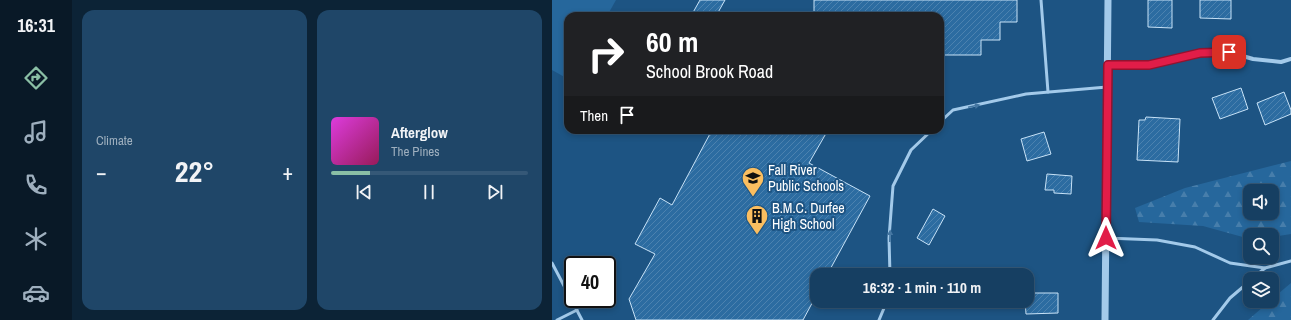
<!DOCTYPE html>
<meta charset="utf-8">
<style>
:root{--surface:#163f62;--page:#1f4668;--text:#f1f3f6;--muted:#9eafbe;--line:#355877;--accent:#8abfa5}
body{margin:0;font-family:"Archivo Narrow",sans-serif;background:var(--page);color:var(--text);height:100vh;display:flex;flex-direction:column;font-size:15px;white-space:nowrap}
*{box-sizing:border-box;margin:0}
p{font-size:13px;color:var(--muted)}
.icon{flex:none;width:22px;height:22px;fill:none;stroke:currentColor;stroke-width:2;stroke-linecap:round;stroke-linejoin:round}
.map{position:relative;flex:1;overflow:hidden}
.details{display:flex;flex-direction:column;gap:10px;padding:10px;background:#0c2336;width:480px}
.details>*{flex:none}
.top-card{position:absolute;left:12px;top:12px;width:380px;height:122px;border-radius:12px;box-shadow:0 2px 6px #0003,0 0 0 1px var(--line);background:#202124;color:#fff;overflow:hidden}
.controls{position:absolute;left:691px;top:184px;display:grid;gap:8px}
.controls a{display:grid;place-items:center;width:36px;height:36px;border-radius:8px;background:var(--surface);box-shadow:0 2px 6px #0003,0 0 0 1px var(--line);font-size:20px}
.speed{position:absolute;left:12px;top:256px;display:flex;gap:8px;font-size:20px;font-weight:700;text-align:center}
.speed>*{display:grid;place-content:center;width:52px;height:52px;border-radius:50%;background:var(--surface);box-shadow:0 2px 6px #0003,0 0 0 1px var(--line);line-height:1}
.speed .limit{border:2px solid #111;border-radius:6px;background:#fff;color:#111}
.pin{position:absolute;display:grid;place-items:center;width:34px;height:34px;color:#fff;margin:-17px;border-radius:8px;box-shadow:0 2px 6px #0006}
.me{position:absolute;width:44px;margin:-22px;rotate:0deg;stroke-linejoin:round;filter:drop-shadow(0 0 3px #0008)}
.turn{display:flex;align-items:center;gap:14px;height:84px;padding:0 16px;font-size:18px}
.turn .icon{width:52px;height:52px;stroke-width:2.5}
.turn b{display:block;font-size:28px;line-height:34px}
.then{display:flex;align-items:center;height:38px;padding:0 16px;background:#0003;gap:8px;font-size:15px}
.big{font-size:30px;font-weight:800;line-height:1.1}
.details .widget{flex:1;display:flex;flex-direction:column;justify-content:center;gap:6px;min-width:0;padding:0 14px;border-radius:12px;background:var(--page)}
.song{display:flex;align-items:center;gap:12px}
.cover{width:48px;height:48px;border-radius:6px;background:linear-gradient(135deg,hsl(300 70% 55%),hsl(330 70% 35%))}
.played{height:4px;border-radius:2px;background:linear-gradient(90deg,var(--accent) 20%,var(--line) 20%)}
.keys{display:flex;justify-content:space-around;direction:ltr}
.heat{display:flex;justify-content:space-between;align-items:center;font-size:22px;direction:ltr}
.details .tiles{flex:1;display:grid;gap:10px;grid-template-columns:repeat(2,1fr)}
.trip{position:absolute;left:258px;top:268px;width:224px;height:40px;border-radius:12px;background:var(--surface);box-shadow:0 2px 6px #0003,0 0 0 1px var(--line);font-weight:800;line-height:40px;text-align:center}
main{display:flex;flex:1;min-height:0}
.dock{display:flex;flex-direction:column;width:72px;justify-content:space-around;align-items:center;background:#091927;color:var(--muted)}
.dock .icon{width:28px;height:28px}
.dock .selected{color:var(--accent)}
.dock b{font-size:18px;color:var(--text)}
.map>svg:first-child{display:block}
</style>
<main>
<nav class="dock">
<b>16:31</b>
<svg class="icon selected" aria-label="directions" viewBox="0 0 24 24"><path d="M12 3l9 9-9 9-9-9zM9 14v-3h6M13 9l2 2-2 2"/></svg>
<svg class="icon" aria-label="music" viewBox="0 0 24 24"><path d="M9 18V5l10-2v13"/><circle cx="6" cy="18" r="3"/><circle cx="16" cy="16" r="3"/></svg>
<svg class="icon" aria-label="phone" viewBox="0 0 24 24"><path d="M5 4h4l2 5-3 2q2 4 5 5l2-3 5 2v4C11 20 4 13 5 4z"/></svg>
<svg class="icon" aria-label="climate" viewBox="0 0 24 24"><path d="M12 3v18M4 7l16 10M4 17L20 7"/></svg>
<svg class="icon" aria-label="car" viewBox="0 0 24 24"><path d="M5 17H2v-5l4-1 3-4h7l3 4 3 1v5h-3M9 17h6M6 11h13"/><circle cx="7" cy="17" r="2"/><circle cx="17" cy="17" r="2"/></svg>
</nav>
<section class="details">
<div class="tiles">
<div class="widget"><p>Climate</p>
<div class="heat"><a>−</a><b class="big">22°</b><a>+</a></div>
</div>
<div class="widget">
<div class="song"><i class="cover"></i><div><b>Afterglow</b><p>The Pines</p></div></div>
<div class="played"></div>
<div class="keys"><svg class="icon" aria-label="previous" viewBox="0 0 24 24"><path d="M18 5L8 12l10 7zM5 5v14"/></svg><svg class="icon" aria-label="pause" viewBox="0 0 24 24"><path d="M8 5v14M16 5v14"/></svg><svg class="icon" aria-label="next" viewBox="0 0 24 24"><path d="M6 5l10 7-10 7zM19 5v14"/></svg></div>
</div>
</div>
</section>
<div class="map">
<svg width="739" height="320" viewBox="0 0 739 320">
<defs>
<pattern id="forest-firs" width="22" height="20" patternUnits="userSpaceOnUse"><rect width="22" height="20" fill="#26679c"/><path d="M5 1l3.5 6h-7zM16 11l3.5 6h-7z" fill="#477eab"/></pattern>
<pattern id="building-hatch" width="6" height="6" patternUnits="userSpaceOnUse"><rect width="6" height="6" fill="#2c6ca1"/><path d="M-1 1l2-2M0 6l6-6M5 7l2-2" fill="none" stroke="#4c82af"/></pattern>
</defs>
<rect width="100%" height="100%" fill="#1d5483"/>
<g fill="url(#forest-firs)" fill-rule="evenodd">
<path d="M 739,161 L 739,234 L 720,237 L 720,235 L 698,235 L 698,239 L 651,226 L 587,222 L 583,208 L 633,188 ZM 698,191 L 720,191 L 720,213 L 698,213 Z"/>
<polygon points="739,283 739,320 696,320 718,301 720,301 720,299"/>
</g>
<polygon fill="#26679c" points="0,0 64,0 55,16 16,16 16,79 0,70"/>
<g fill="url(#building-hatch)" stroke="#c7e2f7">
<polygon points="148,0 173,0 164,16 139,16"/>
<polygon points="262,0 465,0 465,22 448,22 448,40 429,40 429,55 388,55 388,16 262,16"/>
<polygon points="596,0 620,0 620,28 596,27"/>
<polygon points="648,0 679,0 679,19 648,18"/>
<polygon points="689,88 696,109 668,119 660,98"/>
<polygon points="732,92 739,110 739,114 713,125 705,103"/>
<polygon points="594,117 628,119 626,162 585,160 587,120 593,120"/>
<polygon points="160,130 276,130 257,163 318,196 275,275 265,275 265,294 251,320 84,320 77,299 103,254 83,244 108,198 120,205"/>
<polygon points="492,132 499,154 475,161 469,139"/>
<polygon points="495,174 520,176 519,194 502,193 502,190 493,190"/>
<polygon points="381,209 393,216 377,245 365,238"/>
<polygon points="475,293 506,293 506,313 474,314 473,301 475,301"/>
</g>
<g fill="none" stroke-linecap="round" stroke-linejoin="round">
<g stroke="#a3caea" stroke-width="3">
<polyline points="489,0 496,92"/>
<polyline points="388,122 401,110 474,94 555,87"/>
<polyline points="554,238 605,240 643,247 678,263 713,268 739,261"/>
<polyline points="0,263 30,320"/>
<polyline points="338,275 337,238 341,186 359,150 380,130"/>
<polyline points="700,279 713,268"/>
<polyline points="5,320 25,310"/>
<polyline points="327,320 335,301"/>
<polyline points="661,320 678,298 698,281"/>
</g>
<polyline stroke="#a3caea" stroke-width="4" points="556,65 597,65 648,53 677,52 701,59 729,62 739,59"/>
<polyline stroke="#a3caea" stroke-width="7" points="553,320 556,0"/>
</g>
<defs><path id="oneway-solid" d="M-6-.8H1V-3.2L6.5 0L1 3.2V.8H-6Z"/></defs>
<g fill="#4577a2">
<use href="#oneway-solid" transform="translate(422 106) rotate(-12)"/>
<use href="#oneway-solid" transform="translate(338 236) rotate(-88)"/>
</g>
<g fill="none" stroke-linecap="round" stroke-linejoin="round">
<g stroke="#92132f" stroke-width="10">
<polyline id="route" points="554,238 556,65 597,65 648,53 677,52"/>
</g>
<use href="#route" stroke="#e11d48" stroke-width="7"/>
</g>
<defs>
<g id="school-pin" transform="scale(1.15)"><path d="M0 17L-7.5 6A9.5 9.5 0 1 1 7.5 6Z" fill="#fabe60" stroke="#1d5483"/><path d="M0-5L7-2L0 1L-7-2ZM-4 1L0 2.5L4 1V4Q0 6-4 4Z" fill="#111"/></g>
<g id="building-pin" transform="scale(1.15)"><path d="M0 17L-7.5 6A9.5 9.5 0 1 1 7.5 6Z" fill="#fabe60" stroke="#1d5483"/><path d="M-4-6H4V6H1V3H-1V6H-4ZM-2.5-4.3h1.7v1.8h-1.7ZM.8-4.3h1.7v1.8H.8ZM-2.5-1h1.7V.8h-1.7ZM.8-1h1.7V.8H.8Z" fill="#111"/></g>
</defs>
<g fill-rule="evenodd">
<use href="#school-pin" x="201" y="178"/>
<use href="#building-pin" x="205" y="216"/>
</g>
<g text-anchor="middle" stroke-width="4" stroke-linejoin="round" paint-order="stroke">
<g font-size="14" fill="#fff" stroke="#1d5483" text-anchor="start">
<text x="216" y="175">Fall River<tspan x="216" dy="16">Public Schools</tspan></text>
<text x="220" y="213">B.M.C. Durfee<tspan x="220" dy="16">High School</tspan></text>
</g>
</g>
</svg>
<div class="controls">
<a><svg class="icon" aria-label="sound" viewBox="0 0 24 24"><path d="M4 9h4l5-4v14l-5-4H4zM17 9q2 3 0 6"/></svg></a>
<a><svg class="icon" aria-label="search" viewBox="0 0 24 24"><circle cx="10" cy="10" r="6"/><path d="M15 15l6 6"/></svg></a>
<a><svg class="icon" aria-label="layers" viewBox="0 0 24 24"><path d="M12 4l9 5-9 5-9-5zM3 14l9 5 9-5"/></svg></a>
</div>
<div class="speed"><div class="limit">40</div></div>
<div class="pin" style="left:677px;top:52px;background:#d93025"><svg class="icon" aria-label="arrive" viewBox="0 0 24 24"><path d="M6 21V4h12l-3 4 3 4H6"/></svg></div>
<svg class="me" style="left:554px;top:238px" viewBox="-20 -20 40 40"><path d="M0-17L14 15 0 8-14 15z" fill="#e11d48" stroke="#fff" stroke-width="4"/></svg>
<div class="trip">16:32 · 1 min · 110 m</div>
<div class="top-card">
<div class="turn"><svg class="icon" aria-label="right" viewBox="0 0 24 24"><path d="M7 20v-9h11M14 6l5 5-5 5"/></svg><div><b>60 m</b>School Brook Road</div></div>
<div class="then">Then<svg class="icon" aria-label="arrive" viewBox="0 0 24 24"><path d="M6 21V4h12l-3 4 3 4H6"/></svg></div>
</div>
</div>
</main>
